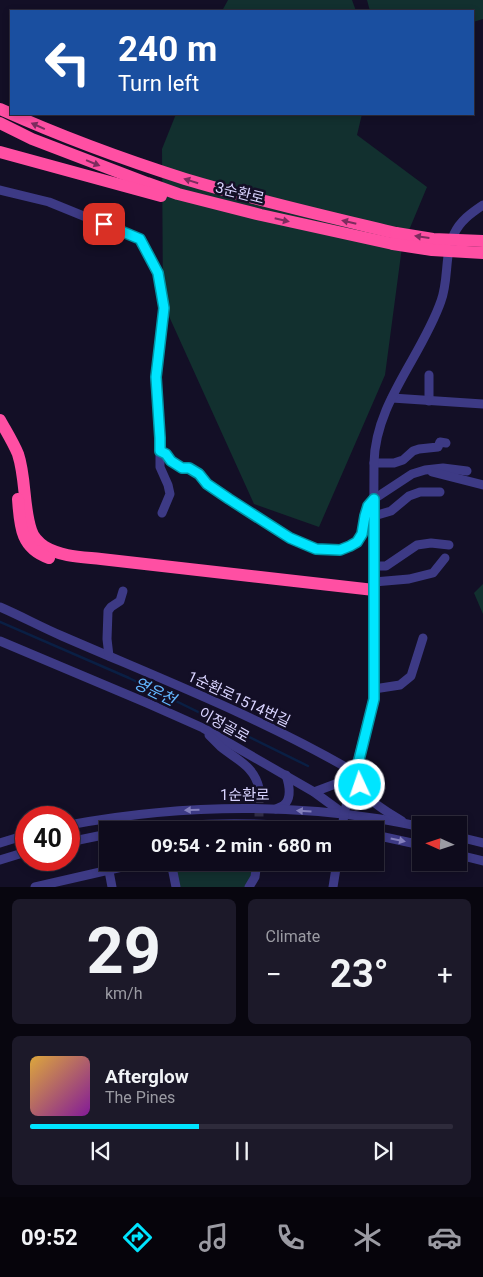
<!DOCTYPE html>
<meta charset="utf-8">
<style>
:root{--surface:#0e0b1c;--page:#1c1929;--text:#f1f3f6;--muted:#9b9ba3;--line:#2e2b3b;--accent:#00e5ff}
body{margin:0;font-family:Roboto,"Noto Sans KR",sans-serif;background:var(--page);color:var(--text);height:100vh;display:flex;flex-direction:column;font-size:19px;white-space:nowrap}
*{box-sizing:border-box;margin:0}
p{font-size:16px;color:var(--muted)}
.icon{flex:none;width:28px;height:28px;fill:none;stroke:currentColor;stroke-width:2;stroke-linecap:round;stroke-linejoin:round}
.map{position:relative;height:887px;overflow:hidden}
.drawer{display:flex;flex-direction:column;gap:12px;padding:12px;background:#08060f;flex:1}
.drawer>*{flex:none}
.top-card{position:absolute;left:10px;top:10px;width:464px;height:105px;border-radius:0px;box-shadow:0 2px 8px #0003,0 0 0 1px var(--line);background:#1a4fa0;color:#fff;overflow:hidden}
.needle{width:32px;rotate:273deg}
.controls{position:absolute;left:412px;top:816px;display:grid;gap:10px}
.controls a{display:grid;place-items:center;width:55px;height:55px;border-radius:0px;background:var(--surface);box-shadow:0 2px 8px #0003,0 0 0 1px var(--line);font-size:25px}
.speed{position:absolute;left:15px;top:806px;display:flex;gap:10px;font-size:25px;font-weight:700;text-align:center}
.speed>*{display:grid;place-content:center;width:65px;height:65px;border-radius:50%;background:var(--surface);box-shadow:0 2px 8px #0003,0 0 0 1px var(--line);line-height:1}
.speed .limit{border:8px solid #d22;background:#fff;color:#111}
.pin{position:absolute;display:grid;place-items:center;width:42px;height:42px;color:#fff;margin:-21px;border-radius:10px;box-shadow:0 2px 8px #0006}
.me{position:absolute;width:55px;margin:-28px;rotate:357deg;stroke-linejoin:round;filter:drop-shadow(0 0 4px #0008)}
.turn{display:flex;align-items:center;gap:18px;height:105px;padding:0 25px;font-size:22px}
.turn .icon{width:65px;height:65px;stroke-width:2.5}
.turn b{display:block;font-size:35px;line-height:42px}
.big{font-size:38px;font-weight:700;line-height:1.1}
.drawer .widget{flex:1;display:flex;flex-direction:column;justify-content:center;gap:8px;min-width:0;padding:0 18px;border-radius:8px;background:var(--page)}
.drawer .dial{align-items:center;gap:0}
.dial b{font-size:65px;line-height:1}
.song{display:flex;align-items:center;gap:15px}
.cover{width:60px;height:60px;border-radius:8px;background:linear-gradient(135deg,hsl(40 70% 55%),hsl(290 70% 35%))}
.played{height:5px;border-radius:2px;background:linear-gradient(90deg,var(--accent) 40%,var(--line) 40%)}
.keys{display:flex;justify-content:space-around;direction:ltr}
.heat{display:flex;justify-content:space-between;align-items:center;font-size:28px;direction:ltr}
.drawer .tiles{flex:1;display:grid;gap:12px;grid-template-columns:1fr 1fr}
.widget:last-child{grid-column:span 2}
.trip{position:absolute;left:99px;top:821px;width:285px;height:50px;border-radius:0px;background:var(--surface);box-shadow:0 2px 8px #0003,0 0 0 1px var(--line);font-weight:700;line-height:50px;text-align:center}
.menu{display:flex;height:80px;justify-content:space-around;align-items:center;background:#06040b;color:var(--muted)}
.menu .icon{width:35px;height:35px}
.menu .selected{color:var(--accent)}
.menu b{font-size:22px;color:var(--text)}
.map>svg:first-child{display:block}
</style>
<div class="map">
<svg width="483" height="887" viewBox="0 0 483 887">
<rect width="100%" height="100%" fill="#130f26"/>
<g fill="#12302f">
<polygon points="228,0 352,0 356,11 222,11"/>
<polygon points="367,0 483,0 483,19 473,22 472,11 370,11"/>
<polygon points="176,114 362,114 357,135 427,187 402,247 385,375 319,527 254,504 163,303 162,149"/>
<polygon points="483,584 483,614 474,593"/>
<polygon points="172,863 252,863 251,881 247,887 177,887"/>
</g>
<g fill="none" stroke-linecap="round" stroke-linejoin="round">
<polyline stroke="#0a1f44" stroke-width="2.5" points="0,622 129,678 308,766"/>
<polyline stroke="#312d47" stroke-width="9" stroke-dasharray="9 4.5" stroke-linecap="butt" points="259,830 259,788"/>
<g stroke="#3d3a85" stroke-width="9">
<polyline points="0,190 49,202 140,239 158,273 165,308 155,377 160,438 160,467 168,485 170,494 162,513"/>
<polyline points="429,375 429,401"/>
<polyline points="392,398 483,404"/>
<polyline points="160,451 166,454 171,461 182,468 189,468 199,474 207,484 229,499 290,538 316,549 331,550 340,550 350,546 357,542 362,534 368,506 374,499 412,474 425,470 443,468 467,471"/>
<polyline points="374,463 394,463 403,460 413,451 419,449 438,447 440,442 446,443"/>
<polyline points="432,472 483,485"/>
<polyline points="374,516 391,511 409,496 420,492 440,492"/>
<polyline points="374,566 386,566 417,545 431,543 449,545"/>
<polyline points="374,582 409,579 433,573 445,558"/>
<path d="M 0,607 C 21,616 41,627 62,636 C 161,679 262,718 356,773"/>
<polyline points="0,641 147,703 203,728 314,792 344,814"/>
<polyline points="109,656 107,639 108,611 111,607 120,601 123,591"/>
<polyline points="374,689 400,685 411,676 423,638"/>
<path d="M 209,735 C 213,739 217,743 221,747 C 237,760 254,766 259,788"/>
<path d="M 356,773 C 364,800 378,806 402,821"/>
<polyline points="314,792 338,783 356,773"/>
<path d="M 276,809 C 278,808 282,807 284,805 C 292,798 289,784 286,775"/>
<path d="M 69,825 C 171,806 277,803 380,819 C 394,821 408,824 421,827"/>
<path d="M 133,830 C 199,822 270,822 335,830"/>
<path d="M 342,830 L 344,814 L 373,699 L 374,463 C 375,403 422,356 441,301 C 449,280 444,255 454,234 C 460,221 471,213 483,205"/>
<polyline points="375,835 421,845"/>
<polyline points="459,837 483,843"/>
<polyline points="69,842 108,834"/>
<polyline points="0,843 26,835"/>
<polyline points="459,855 483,861"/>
<polyline points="0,860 26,852"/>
<polyline points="171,862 176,887"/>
<polyline points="109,871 112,887"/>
<polyline points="35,887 144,862"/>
<polyline points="249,887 255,877 257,862"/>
<polyline points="333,887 337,862"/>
</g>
<g stroke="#ff4fa3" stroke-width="12">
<path d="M 0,109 C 60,136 122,159 185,179 C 255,200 325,216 396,233"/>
<polyline points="0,123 32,139 147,183 178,194 261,215 393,244"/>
<polyline points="0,152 161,196"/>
<path d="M 0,420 C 6,431 13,442 18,454 C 26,478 23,506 31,530 C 33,537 39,543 45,547 C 62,557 83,557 101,559 L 374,590"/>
<path d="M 18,499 C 20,525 20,548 49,558"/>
</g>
<g stroke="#ff4fa3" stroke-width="12">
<polyline points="396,233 433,239 483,241"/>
<polyline points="393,244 432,250 483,253"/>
</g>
</g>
<defs><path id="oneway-solid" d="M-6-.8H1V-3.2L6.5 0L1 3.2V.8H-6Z" transform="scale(1.25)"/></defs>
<g fill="#7d2c5e">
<use href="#oneway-solid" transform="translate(38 126) rotate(-156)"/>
<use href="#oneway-solid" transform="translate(93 163) rotate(22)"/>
<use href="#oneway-solid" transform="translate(191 181) rotate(-163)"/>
<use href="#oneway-solid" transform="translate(282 220) rotate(13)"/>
<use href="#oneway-solid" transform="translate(349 222) rotate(-167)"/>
<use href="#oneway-solid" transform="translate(422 237) rotate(-172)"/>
</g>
<g fill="#837fbc">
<use href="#oneway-solid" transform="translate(192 810) rotate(178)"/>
<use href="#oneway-solid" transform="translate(304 811) rotate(-176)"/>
<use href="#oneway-solid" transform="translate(398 840) rotate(12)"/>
</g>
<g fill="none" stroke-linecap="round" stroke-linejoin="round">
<g stroke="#0095a6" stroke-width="12">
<polyline id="route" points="104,224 140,239 158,273 164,308 156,377 160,438 160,451 166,454 171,461 182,468 189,468 199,474 207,484 229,499 290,538 316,549 340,550 350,546 357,542 362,534 365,516 368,506 374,499 374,699 356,772 360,785"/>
</g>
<use href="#route" stroke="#00e5ff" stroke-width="9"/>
</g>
<g text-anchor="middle" stroke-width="5" stroke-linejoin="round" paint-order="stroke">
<g font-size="15" fill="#d9d4ff" stroke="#130f26">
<text transform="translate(240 193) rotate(14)" y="5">3순환로</text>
<text transform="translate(239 699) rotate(25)" y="5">1순환로1514번길</text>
<text transform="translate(224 725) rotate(29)" y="5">이정골로</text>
<text x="245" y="800">1순환로</text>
</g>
<g font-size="16" font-style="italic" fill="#62b6ff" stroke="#130f26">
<text transform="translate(155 691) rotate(26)" y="6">영운천</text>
</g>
</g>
</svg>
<div class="controls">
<a><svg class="needle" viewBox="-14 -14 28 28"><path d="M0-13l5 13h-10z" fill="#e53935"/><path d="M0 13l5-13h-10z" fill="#9b9ba3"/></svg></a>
</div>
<div class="speed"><div class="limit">40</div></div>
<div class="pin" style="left:104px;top:224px;background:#d93025"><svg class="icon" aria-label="arrive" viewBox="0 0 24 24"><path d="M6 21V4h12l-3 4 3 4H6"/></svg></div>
<svg class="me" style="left:360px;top:785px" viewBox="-20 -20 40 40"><circle r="17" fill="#00e5ff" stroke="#fff" stroke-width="3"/><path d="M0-11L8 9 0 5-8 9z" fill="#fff"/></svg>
<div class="trip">09:54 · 2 min · 680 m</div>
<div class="top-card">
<div class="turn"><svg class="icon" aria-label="left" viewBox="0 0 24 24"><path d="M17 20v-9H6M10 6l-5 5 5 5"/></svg><div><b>240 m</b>Turn left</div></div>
</div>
</div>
<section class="drawer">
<div class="tiles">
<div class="widget dial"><b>29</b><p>km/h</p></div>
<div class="widget"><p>Climate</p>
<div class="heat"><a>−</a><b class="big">23°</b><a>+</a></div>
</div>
<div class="widget">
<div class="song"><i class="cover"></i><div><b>Afterglow</b><p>The Pines</p></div></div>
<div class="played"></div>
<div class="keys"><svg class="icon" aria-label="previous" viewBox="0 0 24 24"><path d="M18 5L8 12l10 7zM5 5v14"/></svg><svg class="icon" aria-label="pause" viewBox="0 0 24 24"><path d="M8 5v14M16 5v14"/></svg><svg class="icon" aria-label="next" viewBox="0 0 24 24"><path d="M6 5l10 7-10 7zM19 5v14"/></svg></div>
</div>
</div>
</section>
<nav class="menu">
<b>09:52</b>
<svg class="icon selected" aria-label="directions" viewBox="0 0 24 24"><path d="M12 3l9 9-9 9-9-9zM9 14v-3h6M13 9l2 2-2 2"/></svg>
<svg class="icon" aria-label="music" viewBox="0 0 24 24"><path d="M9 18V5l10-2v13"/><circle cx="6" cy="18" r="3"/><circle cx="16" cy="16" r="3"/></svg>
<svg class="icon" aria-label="phone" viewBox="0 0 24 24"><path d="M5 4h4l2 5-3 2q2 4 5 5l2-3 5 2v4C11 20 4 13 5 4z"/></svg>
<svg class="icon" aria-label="climate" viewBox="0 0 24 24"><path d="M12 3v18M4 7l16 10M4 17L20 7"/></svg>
<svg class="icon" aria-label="car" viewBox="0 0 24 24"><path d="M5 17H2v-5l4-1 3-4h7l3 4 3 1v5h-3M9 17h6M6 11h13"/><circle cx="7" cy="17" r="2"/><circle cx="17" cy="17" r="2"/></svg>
</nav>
